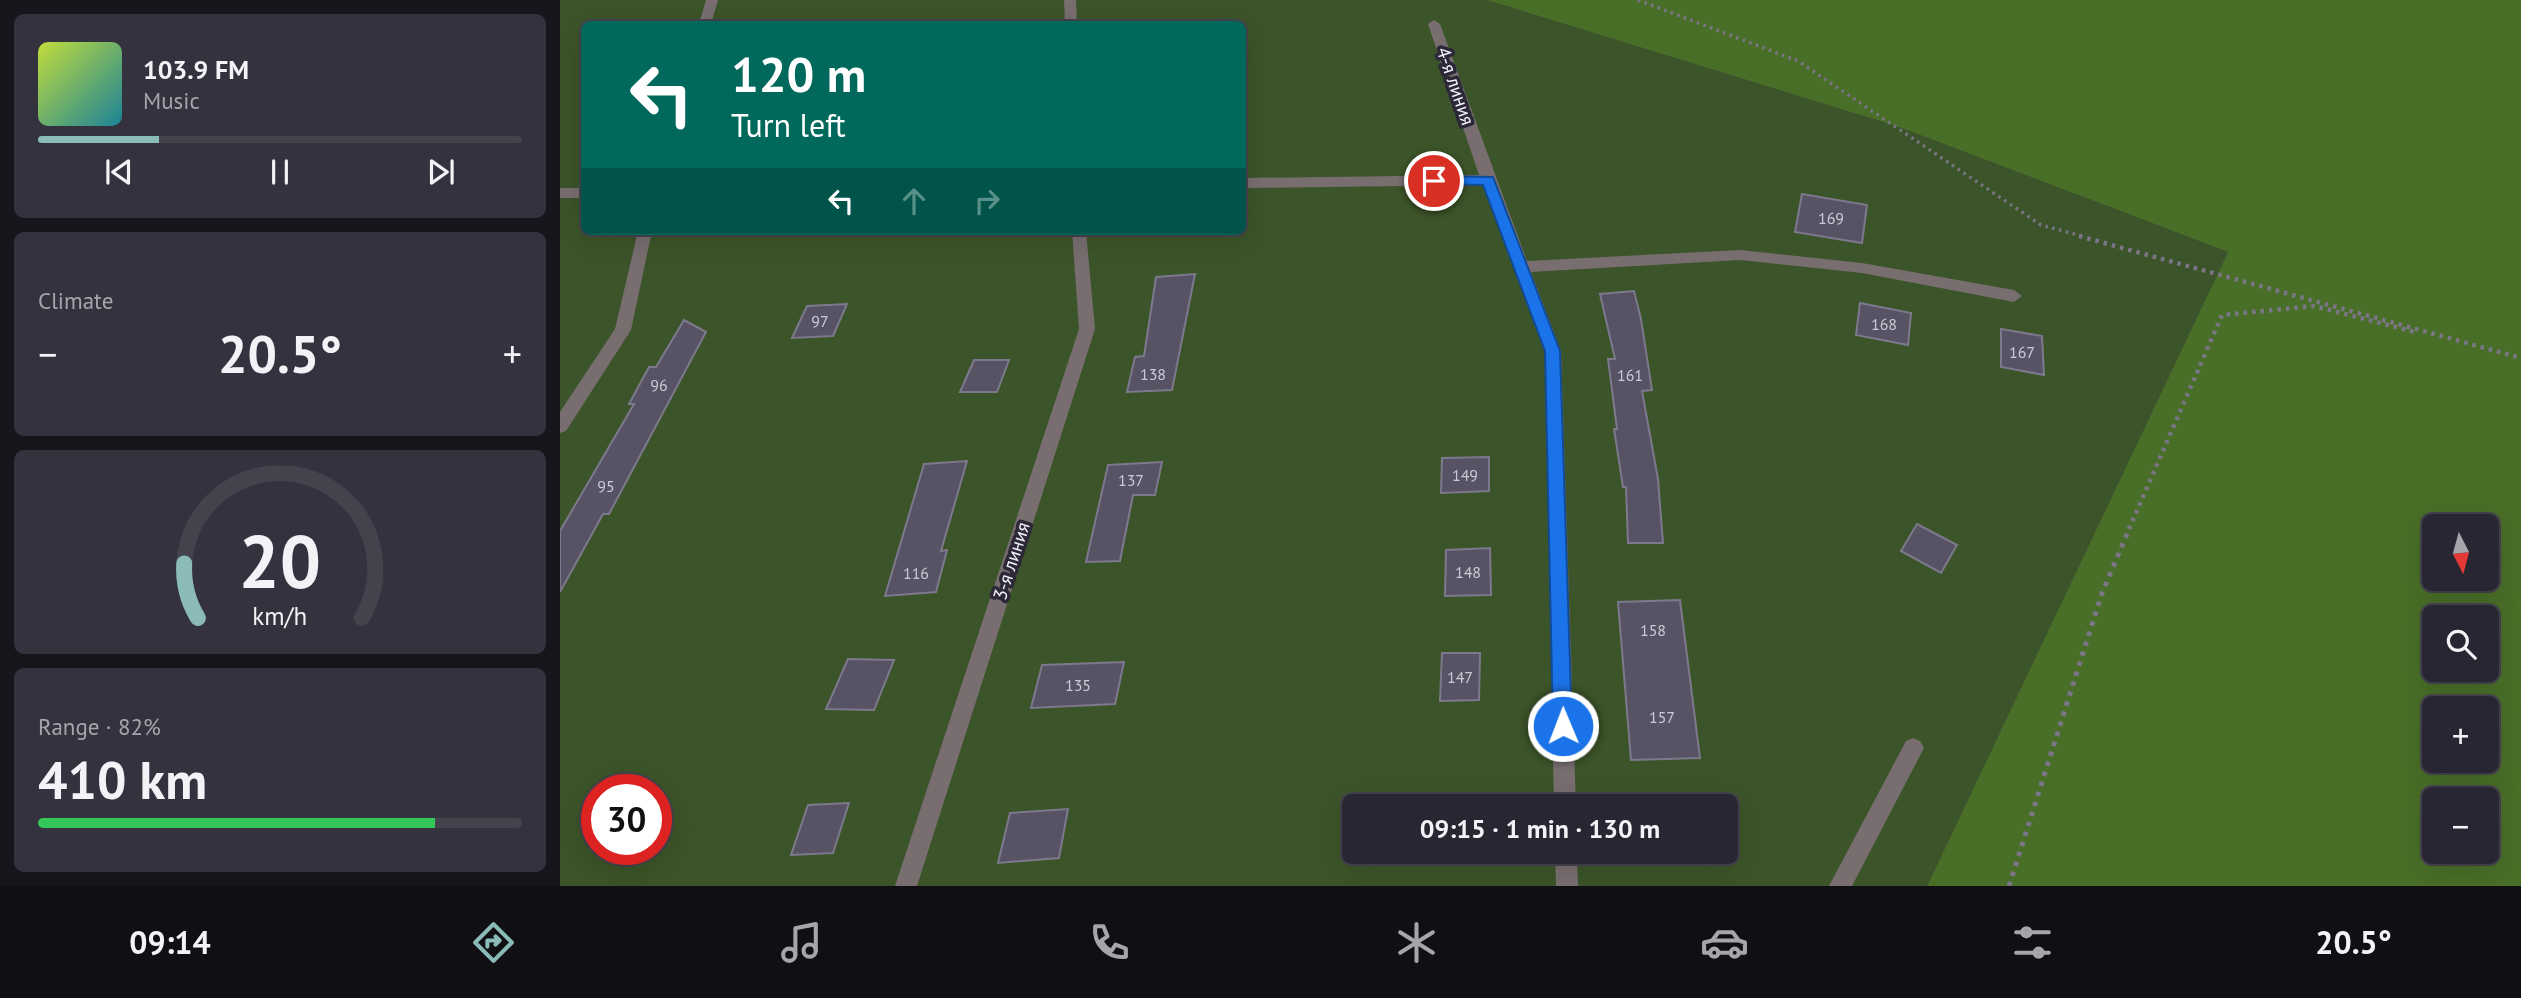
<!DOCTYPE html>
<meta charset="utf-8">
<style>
:root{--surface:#282632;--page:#34323e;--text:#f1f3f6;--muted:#a5a5ac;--line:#44434d;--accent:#8bbbb9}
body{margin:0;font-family:"PT Sans",sans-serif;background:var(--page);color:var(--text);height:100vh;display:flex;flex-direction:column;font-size:26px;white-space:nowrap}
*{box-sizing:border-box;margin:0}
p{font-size:23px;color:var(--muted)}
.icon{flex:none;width:38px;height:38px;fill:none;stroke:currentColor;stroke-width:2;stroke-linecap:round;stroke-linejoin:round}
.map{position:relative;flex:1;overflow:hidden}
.side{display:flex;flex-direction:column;gap:14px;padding:14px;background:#16151c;width:560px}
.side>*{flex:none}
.banner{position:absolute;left:21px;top:21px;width:665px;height:214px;border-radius:10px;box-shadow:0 7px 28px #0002,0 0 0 2px var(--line);background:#00695c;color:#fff;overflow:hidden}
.needle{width:46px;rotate:174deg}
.buttons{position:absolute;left:1862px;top:514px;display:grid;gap:14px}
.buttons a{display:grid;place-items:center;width:77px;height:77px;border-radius:10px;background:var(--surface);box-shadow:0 7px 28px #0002,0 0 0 2px var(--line);font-size:35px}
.speed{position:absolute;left:21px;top:774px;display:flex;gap:14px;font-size:35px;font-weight:700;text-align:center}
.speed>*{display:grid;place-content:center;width:91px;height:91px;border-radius:50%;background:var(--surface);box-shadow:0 7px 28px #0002,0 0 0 2px var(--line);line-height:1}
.speed .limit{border:10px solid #d22;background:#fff;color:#111}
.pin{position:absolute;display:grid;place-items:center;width:60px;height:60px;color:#fff;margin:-30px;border:4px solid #fff;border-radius:50%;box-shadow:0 2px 7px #0007}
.me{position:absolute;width:77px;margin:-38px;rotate:359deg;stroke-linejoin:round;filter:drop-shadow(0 0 5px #0008)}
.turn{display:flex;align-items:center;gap:24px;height:147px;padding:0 35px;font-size:32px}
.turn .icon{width:91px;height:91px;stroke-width:2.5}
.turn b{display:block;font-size:49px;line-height:60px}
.lanes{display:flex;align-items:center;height:66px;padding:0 35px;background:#0003;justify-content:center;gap:35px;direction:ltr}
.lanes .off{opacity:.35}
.big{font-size:52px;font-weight:700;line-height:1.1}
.side .tile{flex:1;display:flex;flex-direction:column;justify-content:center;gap:10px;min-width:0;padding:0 24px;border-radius:10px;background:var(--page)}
.side .dial{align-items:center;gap:0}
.dial svg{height:182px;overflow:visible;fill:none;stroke:var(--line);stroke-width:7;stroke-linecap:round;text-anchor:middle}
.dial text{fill:var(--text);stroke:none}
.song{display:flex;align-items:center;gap:21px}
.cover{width:84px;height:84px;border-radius:10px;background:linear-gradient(135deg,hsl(70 70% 55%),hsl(190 70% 35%))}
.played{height:7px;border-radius:4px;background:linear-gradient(90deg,var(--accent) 25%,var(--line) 25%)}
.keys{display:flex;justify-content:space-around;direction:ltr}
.heat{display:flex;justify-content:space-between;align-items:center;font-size:38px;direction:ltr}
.charge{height:10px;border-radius:5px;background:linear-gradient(90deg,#34c759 82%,var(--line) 0)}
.trip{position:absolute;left:782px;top:794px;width:396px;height:70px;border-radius:10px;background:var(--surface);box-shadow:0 7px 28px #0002,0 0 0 2px var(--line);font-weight:700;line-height:70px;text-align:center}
.menu{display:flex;height:112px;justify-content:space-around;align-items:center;background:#100f14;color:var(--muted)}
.menu .icon{width:49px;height:49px}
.menu .active{color:var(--accent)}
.menu b{font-size:32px;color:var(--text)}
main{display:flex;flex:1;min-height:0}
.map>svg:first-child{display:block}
</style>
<main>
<section class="side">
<div class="tile">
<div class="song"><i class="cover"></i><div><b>103.9 FM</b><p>Music</p></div></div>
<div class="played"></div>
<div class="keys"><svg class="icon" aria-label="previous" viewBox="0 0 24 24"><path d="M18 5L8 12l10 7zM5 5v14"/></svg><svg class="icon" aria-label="pause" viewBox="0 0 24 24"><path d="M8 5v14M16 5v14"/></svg><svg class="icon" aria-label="next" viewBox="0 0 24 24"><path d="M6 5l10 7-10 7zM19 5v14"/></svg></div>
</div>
<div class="tile"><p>Climate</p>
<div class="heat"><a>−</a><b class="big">20.5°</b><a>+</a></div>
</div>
<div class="tile dial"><svg viewBox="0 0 100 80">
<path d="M14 69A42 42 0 1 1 86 69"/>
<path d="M14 69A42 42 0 0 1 8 45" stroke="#8bbbb9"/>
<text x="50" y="56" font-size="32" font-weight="700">20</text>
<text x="50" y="72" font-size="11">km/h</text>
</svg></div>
<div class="tile"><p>Range · 82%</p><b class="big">410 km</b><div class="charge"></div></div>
</section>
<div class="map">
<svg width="1961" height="886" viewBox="0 0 1961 886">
<rect width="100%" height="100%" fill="#363243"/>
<path fill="#3c5429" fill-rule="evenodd" d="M 0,0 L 927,0 L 1339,127 L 1668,252 L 1367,886 L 0,886 ZM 24,24 L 682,24 L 682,231 L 24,231 ZM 37,789 L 96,789 L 96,849 L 37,849 ZM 794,807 L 1166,807 L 1166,852 L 794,852 Z"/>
<path fill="#496e28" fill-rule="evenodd" d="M 927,0 L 1961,0 L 1961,886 L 1367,886 L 1668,252 L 1339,127 ZM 1874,527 L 1927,527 L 1927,579 L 1874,579 ZM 1874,618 L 1927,618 L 1927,670 L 1874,670 ZM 1874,709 L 1927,709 L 1927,761 L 1874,761 ZM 1874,800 L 1927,800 L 1927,852 L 1874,852 Z"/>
<g fill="#575365" stroke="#7d798c" stroke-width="2">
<polygon points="1242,194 1307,205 1302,243 1235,232"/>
<polygon points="635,274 612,390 567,392 575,357 584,356 596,277"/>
<polygon points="1074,291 1081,319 1092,390 1082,391 1098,479 1103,543 1068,543 1066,487 1063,487 1054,429 1057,429 1048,359 1055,359 1040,294"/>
<polygon points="1300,303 1351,313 1348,345 1296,335"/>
<polygon points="287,304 273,336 232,338 247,306"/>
<polygon points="124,320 146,332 49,514 43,514 0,592 0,531 74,404 69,404 89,367 96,367"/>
<polygon points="1441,329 1482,336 1484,375 1441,367"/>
<polygon points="414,360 449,360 437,392 400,392"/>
<polygon points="929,457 929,491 881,493 882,458"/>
<polygon points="407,461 381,551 387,550 376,592 325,596 364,464"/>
<polygon points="602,462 595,495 573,495 560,561 526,562 548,465"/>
<polygon points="1357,524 1397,545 1381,573 1341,551"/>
<polygon points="930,548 931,595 885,596 886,550"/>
<polygon points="1120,600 1140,758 1071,760 1058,602"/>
<polygon points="882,653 920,653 919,700 880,701"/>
<polygon points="288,659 334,660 314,710 266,709"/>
<polygon points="564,662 555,704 471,708 482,665"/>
<polygon points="289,803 273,853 231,855 248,805"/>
<polygon points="508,809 499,858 438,863 450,813"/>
</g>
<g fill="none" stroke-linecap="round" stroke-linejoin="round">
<polyline stroke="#7a7685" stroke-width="3.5" stroke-dasharray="2.5 4.5" stroke-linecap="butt" points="1078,0 1238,61 1481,225 1526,237"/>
<g stroke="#7a7685" stroke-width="4.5" stroke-dasharray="3.5 5" stroke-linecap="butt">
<polyline points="1519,236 1961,358"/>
<polyline points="1569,529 1662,315 1754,306 1855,332"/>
</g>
<polyline stroke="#7a7685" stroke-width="5" stroke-dasharray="4.5 6" stroke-linecap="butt" points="1449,886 1542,593 1570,527"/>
<g fill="#786e70" fill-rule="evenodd">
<polygon points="146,0 158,0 151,24 139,24"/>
<polygon points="504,0 516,0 517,24 505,24"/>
<polygon points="874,20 880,24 967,261 1180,250 1302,263 1454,290 1462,296 1454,302 1302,273 1180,260 971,272 1001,351 1016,807 994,807 985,351 923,185 682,188 682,178 919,175 868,24"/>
<rect x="0" y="188" width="24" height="10"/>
<polygon points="78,231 92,231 71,330 6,431 0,433 0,412 55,329"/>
<polygon points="512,231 526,231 535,329 357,886 335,886 519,329"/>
<polygon points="1353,738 1360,741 1364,748 1292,886 1269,886 1346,741"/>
<polygon points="995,852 1017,852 1018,886 996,886"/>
</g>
</g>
<polygon fill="#1a73e8" stroke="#114b97" stroke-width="2" points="874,176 933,177 1000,351 1012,726 1009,733 1003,735 996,733 993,726 985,351 923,185 869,184 869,178"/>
<g text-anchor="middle" stroke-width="7" stroke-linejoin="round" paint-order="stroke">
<g font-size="16" fill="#ccc9d6">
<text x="1271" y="224">169</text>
<text x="260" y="327">97</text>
<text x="1324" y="330">168</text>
<text x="1462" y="358">167</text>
<text x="593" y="380">138</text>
<text x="1070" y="381">161</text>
<text x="99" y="391">96</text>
<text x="905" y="481">149</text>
<text x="571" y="486">137</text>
<text x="46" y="492">95</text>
<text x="908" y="578">148</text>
<text x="356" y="579">116</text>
<text x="1093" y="636">158</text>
<text x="900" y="683">147</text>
<text x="518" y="691">135</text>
<text x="1102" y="723">157</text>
</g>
<g font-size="19" fill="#f3f0fb" stroke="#2c2838">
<text transform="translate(896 86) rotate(71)" y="7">4-я линия</text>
<text transform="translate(451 561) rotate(-72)" y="7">3-я линия</text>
</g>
</g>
</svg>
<div class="buttons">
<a><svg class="needle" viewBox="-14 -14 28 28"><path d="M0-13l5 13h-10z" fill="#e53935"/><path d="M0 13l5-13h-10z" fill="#a5a5ac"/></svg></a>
<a><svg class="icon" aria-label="search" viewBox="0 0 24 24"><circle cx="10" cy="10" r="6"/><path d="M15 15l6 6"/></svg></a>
<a>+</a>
<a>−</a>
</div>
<div class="speed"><div class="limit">30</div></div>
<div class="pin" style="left:874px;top:181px;background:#d93025"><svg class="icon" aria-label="arrive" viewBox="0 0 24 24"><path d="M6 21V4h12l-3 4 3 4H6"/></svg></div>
<svg class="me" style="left:1003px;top:726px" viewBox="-20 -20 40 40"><circle r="17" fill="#1a73e8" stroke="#fff" stroke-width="3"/><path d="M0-11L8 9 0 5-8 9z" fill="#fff"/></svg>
<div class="trip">09:15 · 1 min · 130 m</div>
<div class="banner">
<div class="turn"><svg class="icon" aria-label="left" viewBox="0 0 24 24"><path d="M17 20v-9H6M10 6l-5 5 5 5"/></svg><div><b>120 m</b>Turn left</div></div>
<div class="lanes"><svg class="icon" aria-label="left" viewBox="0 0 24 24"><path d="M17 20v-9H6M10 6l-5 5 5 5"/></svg><svg class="icon off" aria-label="ahead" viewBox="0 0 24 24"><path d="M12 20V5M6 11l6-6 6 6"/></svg><svg class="icon off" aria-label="right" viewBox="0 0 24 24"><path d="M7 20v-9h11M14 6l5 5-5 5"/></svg></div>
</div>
</div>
</main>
<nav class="menu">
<b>09:14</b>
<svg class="icon active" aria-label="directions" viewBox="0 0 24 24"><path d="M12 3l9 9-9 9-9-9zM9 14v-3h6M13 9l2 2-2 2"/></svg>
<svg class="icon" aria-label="music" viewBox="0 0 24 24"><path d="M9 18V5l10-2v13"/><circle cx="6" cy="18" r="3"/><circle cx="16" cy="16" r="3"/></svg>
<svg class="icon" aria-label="phone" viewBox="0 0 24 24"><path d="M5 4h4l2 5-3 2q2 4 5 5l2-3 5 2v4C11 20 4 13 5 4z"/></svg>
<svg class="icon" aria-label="climate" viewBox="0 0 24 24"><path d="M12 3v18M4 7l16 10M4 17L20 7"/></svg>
<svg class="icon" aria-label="car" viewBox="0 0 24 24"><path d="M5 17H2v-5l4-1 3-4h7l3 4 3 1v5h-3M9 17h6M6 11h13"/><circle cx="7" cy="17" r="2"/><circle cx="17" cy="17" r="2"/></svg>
<svg class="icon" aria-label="filters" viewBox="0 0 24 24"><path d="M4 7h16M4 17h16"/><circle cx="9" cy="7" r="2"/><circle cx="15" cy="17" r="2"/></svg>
<b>20.5°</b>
</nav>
